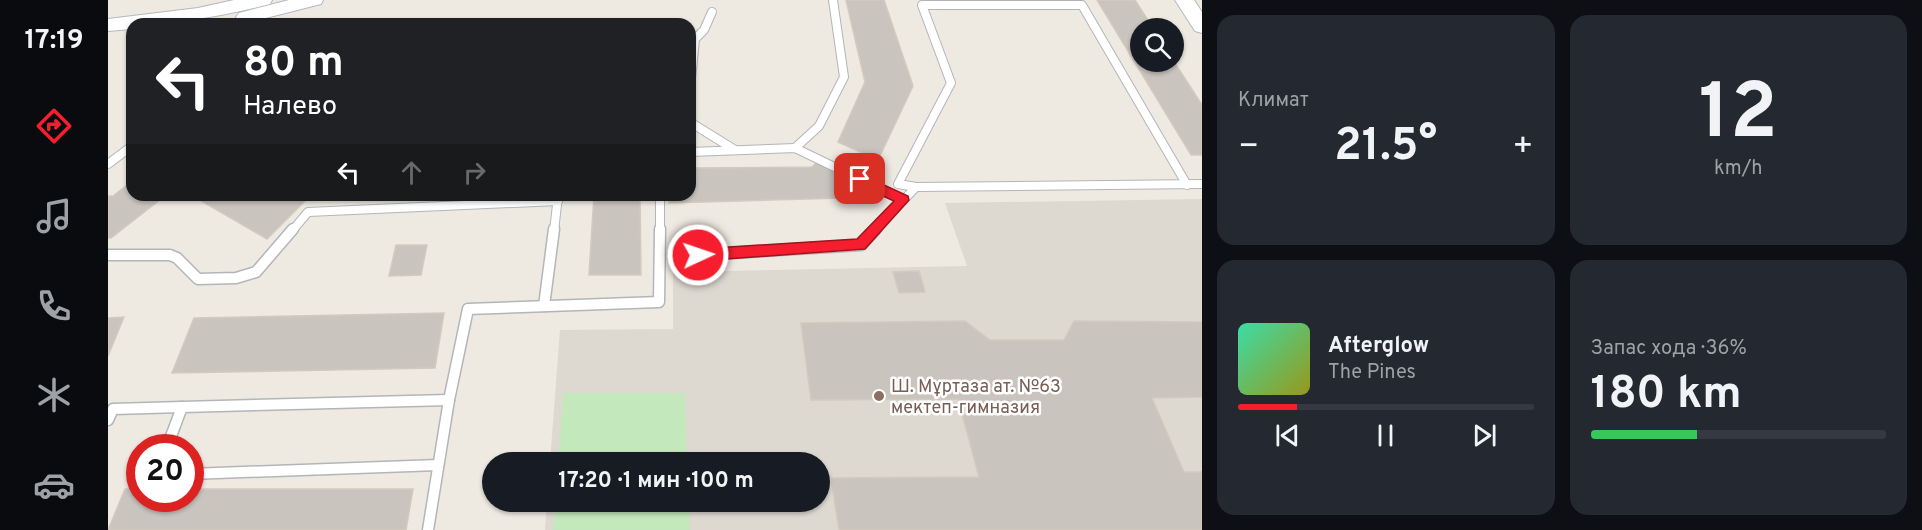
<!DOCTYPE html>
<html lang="ru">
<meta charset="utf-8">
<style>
:root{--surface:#171b24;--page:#242831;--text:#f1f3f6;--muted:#9ea1a6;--line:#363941;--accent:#f61e2e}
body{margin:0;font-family:Overpass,sans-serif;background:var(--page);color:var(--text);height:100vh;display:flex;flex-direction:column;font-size:22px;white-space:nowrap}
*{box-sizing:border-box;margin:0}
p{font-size:20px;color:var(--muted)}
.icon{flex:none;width:33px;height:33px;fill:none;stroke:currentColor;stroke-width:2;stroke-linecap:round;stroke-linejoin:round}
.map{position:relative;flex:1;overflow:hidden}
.panel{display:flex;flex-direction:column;gap:15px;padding:15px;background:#0d0f14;width:720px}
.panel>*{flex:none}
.banner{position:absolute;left:18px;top:18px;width:570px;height:183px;border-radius:18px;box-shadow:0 2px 4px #0004;background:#202124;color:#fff;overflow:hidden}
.controls{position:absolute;left:1022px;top:18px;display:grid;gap:12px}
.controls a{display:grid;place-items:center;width:54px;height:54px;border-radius:50%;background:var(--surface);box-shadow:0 2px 4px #0004;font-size:30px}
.speed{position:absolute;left:18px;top:434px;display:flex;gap:12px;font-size:30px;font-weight:700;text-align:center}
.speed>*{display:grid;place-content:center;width:78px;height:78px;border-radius:50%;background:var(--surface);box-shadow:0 2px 4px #0004;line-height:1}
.speed .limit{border:9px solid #d22;background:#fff;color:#111}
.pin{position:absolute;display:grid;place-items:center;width:51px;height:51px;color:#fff;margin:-26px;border-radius:12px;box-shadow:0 3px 9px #0006}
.me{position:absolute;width:66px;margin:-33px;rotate:87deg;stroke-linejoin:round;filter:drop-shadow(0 0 4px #0008)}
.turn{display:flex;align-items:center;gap:21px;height:126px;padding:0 18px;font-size:27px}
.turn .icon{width:78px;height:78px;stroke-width:2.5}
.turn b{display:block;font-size:42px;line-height:51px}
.lanes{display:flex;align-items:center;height:57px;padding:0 18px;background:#0003;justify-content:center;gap:30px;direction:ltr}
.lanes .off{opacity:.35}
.big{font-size:45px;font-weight:700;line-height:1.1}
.panel .widget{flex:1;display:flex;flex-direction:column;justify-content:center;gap:9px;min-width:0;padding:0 21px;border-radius:18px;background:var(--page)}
.panel .dial{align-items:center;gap:0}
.dial b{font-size:78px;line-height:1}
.song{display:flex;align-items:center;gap:18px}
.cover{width:72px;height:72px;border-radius:9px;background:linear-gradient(135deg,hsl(160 70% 55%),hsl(60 70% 35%))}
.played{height:6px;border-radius:3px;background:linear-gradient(90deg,var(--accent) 20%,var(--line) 20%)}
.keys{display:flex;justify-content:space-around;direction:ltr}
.heat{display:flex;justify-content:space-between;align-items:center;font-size:33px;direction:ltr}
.charge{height:9px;border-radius:4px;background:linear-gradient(90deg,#34c759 36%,var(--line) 0)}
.panel .tiles{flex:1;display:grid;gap:15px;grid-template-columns:repeat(2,1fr)}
.trip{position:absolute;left:374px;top:452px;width:348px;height:60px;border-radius:30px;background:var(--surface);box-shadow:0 2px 4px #0004;font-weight:700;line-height:60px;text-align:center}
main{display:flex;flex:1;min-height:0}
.tab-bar{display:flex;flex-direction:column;width:108px;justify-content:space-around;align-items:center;background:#090b0e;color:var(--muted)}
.tab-bar .icon{width:42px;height:42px}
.tab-bar .current{color:var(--accent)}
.tab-bar b{font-size:27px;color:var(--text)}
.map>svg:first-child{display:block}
</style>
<main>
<nav class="tab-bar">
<b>17:19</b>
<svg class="icon current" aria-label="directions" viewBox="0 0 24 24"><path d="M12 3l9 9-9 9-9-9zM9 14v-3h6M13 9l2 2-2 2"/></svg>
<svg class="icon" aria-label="music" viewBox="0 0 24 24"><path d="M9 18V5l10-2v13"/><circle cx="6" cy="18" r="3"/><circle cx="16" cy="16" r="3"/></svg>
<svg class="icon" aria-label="phone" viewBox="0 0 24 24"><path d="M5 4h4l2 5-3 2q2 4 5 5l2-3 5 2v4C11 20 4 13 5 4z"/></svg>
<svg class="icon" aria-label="climate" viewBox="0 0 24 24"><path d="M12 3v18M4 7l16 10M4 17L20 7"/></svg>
<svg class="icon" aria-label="car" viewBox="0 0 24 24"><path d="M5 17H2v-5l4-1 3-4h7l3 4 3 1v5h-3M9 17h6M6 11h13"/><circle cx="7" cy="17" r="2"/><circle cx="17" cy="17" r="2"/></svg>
</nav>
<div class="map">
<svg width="1094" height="530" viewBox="0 0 1094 530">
<rect width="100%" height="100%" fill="#eee9e1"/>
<polygon fill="#ddd8d0" points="1094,199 1094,530 437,530 439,501 711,501 711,462 442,462 452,330 565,329 565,272 859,266 837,203"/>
<g fill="#c2e8bb">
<polygon points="455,393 577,393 579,462 450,462"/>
<polygon points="448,501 581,501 582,530 445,530"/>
</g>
<g fill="#c9c4be" stroke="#d3cabf" stroke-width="1.5">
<polygon points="738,0 776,0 805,86 770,160 730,142 757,82"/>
<polygon points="989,0 1027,0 1045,28 1032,28 1032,62 1065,60 1094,105 1094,155 1083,155"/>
<polygon points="710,161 746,177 735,198 561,203 561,195 582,195 582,168 704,167"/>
<polygon points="24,181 24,195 58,195 3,238 0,238 0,196 5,196"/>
<polygon points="83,195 203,195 159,239"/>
<polygon points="486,195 532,195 533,275 481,275"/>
<polygon points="288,245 319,245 313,275 281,276"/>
<polygon points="811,271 817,292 791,293 785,272"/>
<polygon points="336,313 327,368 64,373 86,318"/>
<polygon points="16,317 0,356 0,318"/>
<polygon points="857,321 882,340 956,340 966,321 1094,322 1094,397 1044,398 1076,472 1094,472 1094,530 731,530 723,478 871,477 850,399 703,400 693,323"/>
<polygon points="17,489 32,489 32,498 82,498 82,489 305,489 298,530 0,530"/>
</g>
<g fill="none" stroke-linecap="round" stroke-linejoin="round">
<g stroke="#b2b6ba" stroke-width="10">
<g id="lane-far1">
<polyline points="582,89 587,39 596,30 604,12"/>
<polyline points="582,119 585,124 627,150"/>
<polyline points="687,148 711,126 736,77 725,0"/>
<polyline points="582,152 687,148 795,200"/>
<polyline points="0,164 24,146"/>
<polyline points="808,187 790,184 843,83 814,5 974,5 1079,185"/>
<polyline points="184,231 200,212 450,201"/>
<polyline points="446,231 450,196"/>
<polyline points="552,231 552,195"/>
<polyline points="766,231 808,187 1094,184"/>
</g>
</g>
<g stroke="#b2b6ba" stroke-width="13">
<g id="lane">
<polyline points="0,255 62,255 69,258 90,279 128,278 148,272 185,229"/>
<polyline points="590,255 753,245 768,229"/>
<polyline points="436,306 446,229"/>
<polyline points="341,400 360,309 551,302 552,229"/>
<polyline points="0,420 5,409 74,407"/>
<polyline points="59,447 74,407 341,400 320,530"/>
<polyline points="82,474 330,465"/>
</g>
</g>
<g stroke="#b3b8bd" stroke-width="2">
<g id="secondary">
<path d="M 126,0 L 164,0 L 162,4 C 116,16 71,24 24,24 L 24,29 L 0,31 L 0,19 L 90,8 Z"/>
<polygon points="181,0 215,0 213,4 138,23 131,21 128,17 131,13"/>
<polygon points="1067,0 1086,0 1094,12 1094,33 1087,31"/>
</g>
</g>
<use href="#lane-far1" stroke="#fff" stroke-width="8"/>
<use href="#lane" stroke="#fff" stroke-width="10"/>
<use href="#secondary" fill="#fff" fill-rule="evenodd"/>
</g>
<polygon fill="#f61e2e" stroke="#a0141e" stroke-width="1.5" points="752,174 800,196 801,200 757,249 590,261 585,259 583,255 585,251 590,249 749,239 786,201 747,183 746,179 747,176"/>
<circle fill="#8d6e63" stroke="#fff" stroke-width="2" cx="771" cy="396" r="6"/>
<g text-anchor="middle" stroke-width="5" stroke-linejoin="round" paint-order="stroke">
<g font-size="18" fill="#785e54" stroke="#fff" text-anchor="start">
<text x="783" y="392">Ш. Мұртаза ат. №63<tspan x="783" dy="21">мектеп-гимназия</tspan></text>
</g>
</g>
</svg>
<div class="controls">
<a><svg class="icon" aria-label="search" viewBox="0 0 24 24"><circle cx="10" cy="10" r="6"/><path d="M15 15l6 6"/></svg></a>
</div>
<div class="speed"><div class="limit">20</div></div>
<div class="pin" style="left:752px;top:179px;background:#d93025"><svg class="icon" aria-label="arrive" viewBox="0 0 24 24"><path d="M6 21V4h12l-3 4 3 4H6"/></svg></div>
<svg class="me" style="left:590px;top:255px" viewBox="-20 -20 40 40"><circle r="17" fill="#f61e2e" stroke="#fff" stroke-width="3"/><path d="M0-11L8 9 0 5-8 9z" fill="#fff"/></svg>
<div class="trip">17:20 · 1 мин · 100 m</div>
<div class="banner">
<div class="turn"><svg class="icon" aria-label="left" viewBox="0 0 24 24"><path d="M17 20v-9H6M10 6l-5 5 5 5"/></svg><div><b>80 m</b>Налево</div></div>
<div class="lanes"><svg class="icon" aria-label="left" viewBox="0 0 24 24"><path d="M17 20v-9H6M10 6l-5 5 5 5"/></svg><svg class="icon off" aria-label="ahead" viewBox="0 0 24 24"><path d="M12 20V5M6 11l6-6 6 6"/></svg><svg class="icon off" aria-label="right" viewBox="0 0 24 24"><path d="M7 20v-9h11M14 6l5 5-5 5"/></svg></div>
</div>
</div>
<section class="panel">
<div class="tiles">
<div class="widget"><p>Климат</p>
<div class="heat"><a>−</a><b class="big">21.5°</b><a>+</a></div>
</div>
<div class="widget dial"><b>12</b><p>km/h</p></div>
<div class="widget">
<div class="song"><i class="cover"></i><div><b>Afterglow</b><p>The Pines</p></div></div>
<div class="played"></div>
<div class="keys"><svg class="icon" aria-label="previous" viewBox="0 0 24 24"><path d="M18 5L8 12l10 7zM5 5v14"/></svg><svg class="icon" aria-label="pause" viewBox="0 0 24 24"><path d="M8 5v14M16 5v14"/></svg><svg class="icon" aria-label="next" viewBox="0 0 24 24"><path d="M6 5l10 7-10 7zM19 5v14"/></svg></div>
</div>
<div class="widget"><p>Запас хода · 36%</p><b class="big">180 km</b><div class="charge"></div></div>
</div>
</section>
</main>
